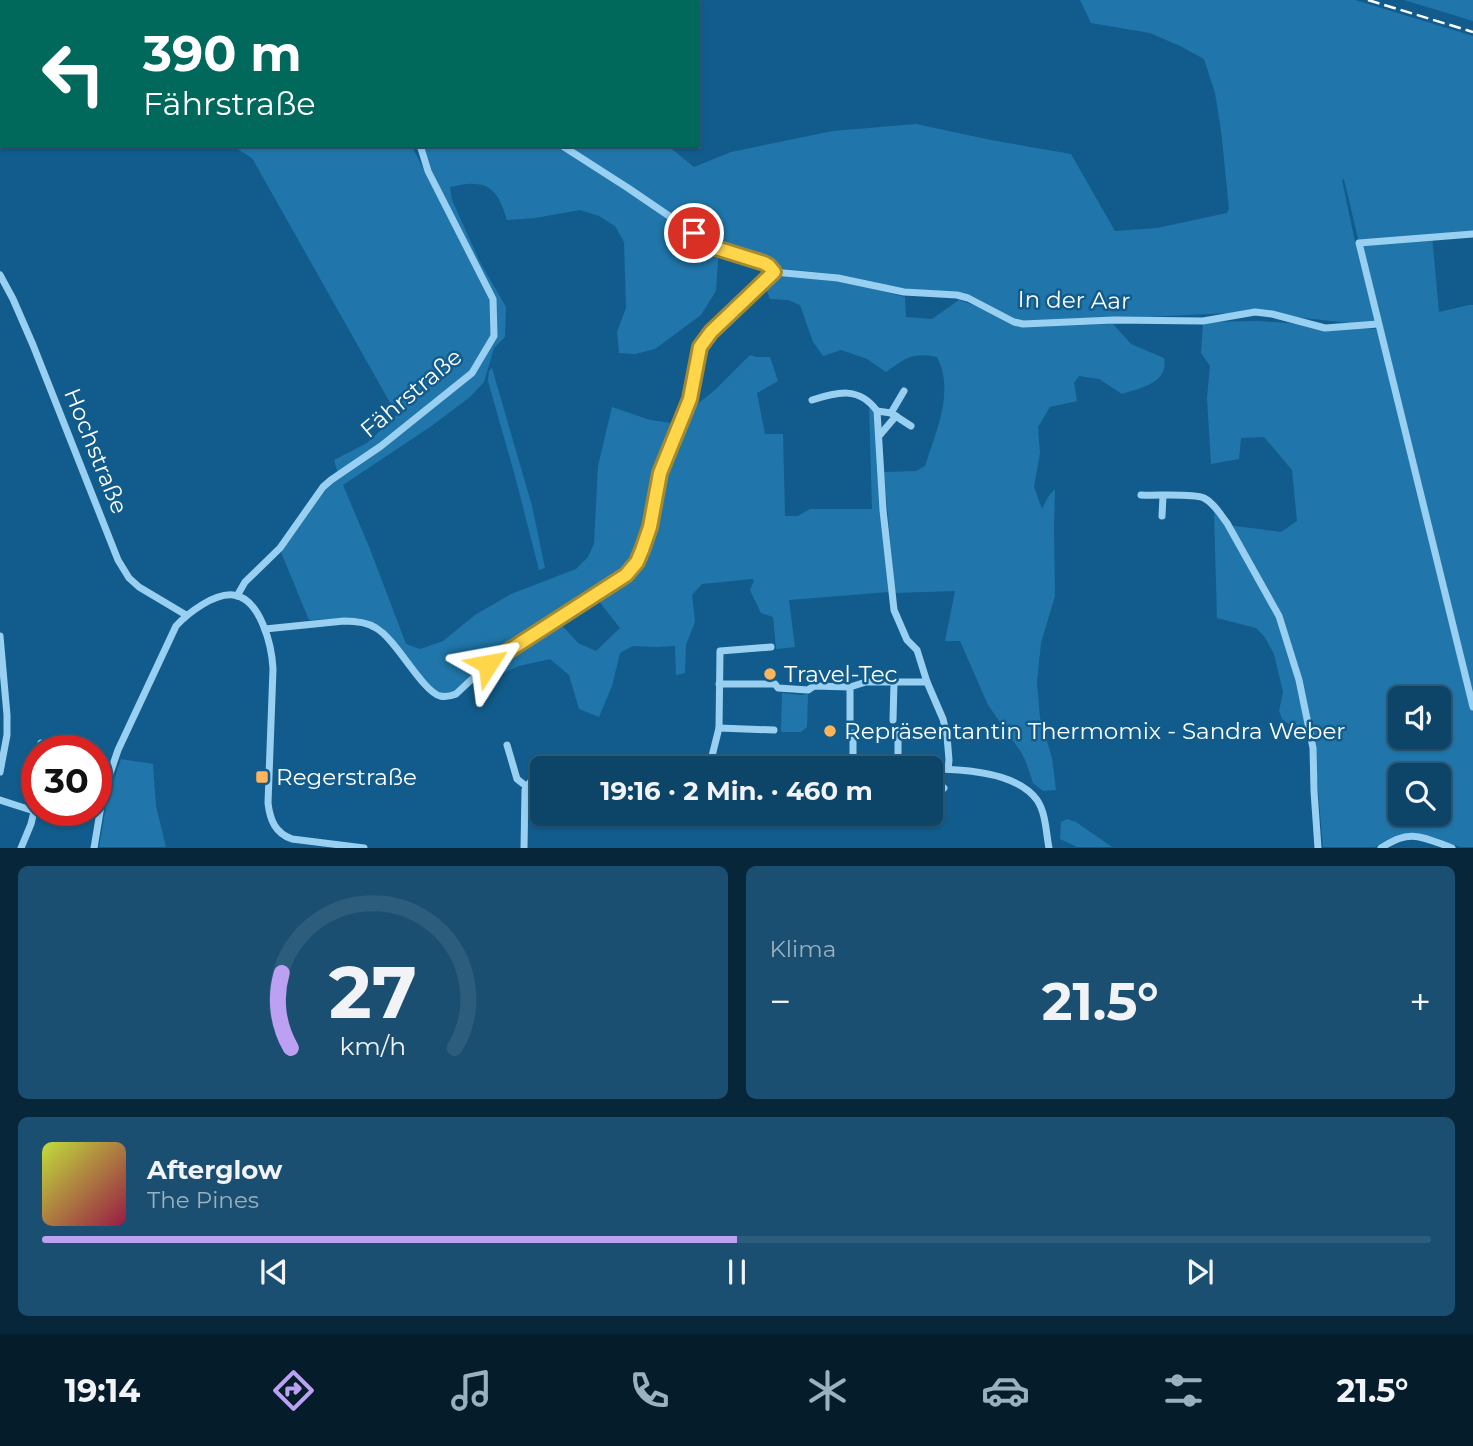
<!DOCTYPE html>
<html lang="de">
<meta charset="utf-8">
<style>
:root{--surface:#0d4569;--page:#1b4f71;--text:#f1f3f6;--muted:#9ab1c0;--line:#2d5d7d;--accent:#bca0f2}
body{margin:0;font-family:Montserrat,sans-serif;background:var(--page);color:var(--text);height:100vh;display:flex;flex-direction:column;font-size:26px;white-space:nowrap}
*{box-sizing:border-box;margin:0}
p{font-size:23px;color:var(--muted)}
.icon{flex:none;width:38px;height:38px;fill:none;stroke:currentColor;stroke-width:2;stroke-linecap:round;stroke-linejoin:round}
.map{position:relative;height:848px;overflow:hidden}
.sheet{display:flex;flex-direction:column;gap:18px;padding:18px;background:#07263a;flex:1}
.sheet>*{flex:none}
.guide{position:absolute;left:0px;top:0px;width:700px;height:147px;box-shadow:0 2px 5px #0004,0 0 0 2px var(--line);background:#00695c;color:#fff;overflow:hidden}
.fabs{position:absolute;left:1388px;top:686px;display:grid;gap:14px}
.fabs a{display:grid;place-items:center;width:63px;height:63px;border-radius:10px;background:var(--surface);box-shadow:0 2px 5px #0004,0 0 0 2px var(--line);font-size:35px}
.speed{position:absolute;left:21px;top:735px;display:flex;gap:14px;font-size:35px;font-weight:700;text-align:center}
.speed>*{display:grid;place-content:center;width:91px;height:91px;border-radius:50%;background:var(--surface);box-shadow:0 2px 5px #0004,0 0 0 2px var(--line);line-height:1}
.speed .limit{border:10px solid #d22;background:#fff;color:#111}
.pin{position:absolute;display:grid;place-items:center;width:60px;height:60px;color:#fff;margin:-30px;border:4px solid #fff;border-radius:50%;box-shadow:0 2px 7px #0007}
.me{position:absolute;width:77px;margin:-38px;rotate:56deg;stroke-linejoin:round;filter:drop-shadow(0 0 5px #0008)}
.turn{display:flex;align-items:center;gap:24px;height:147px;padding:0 28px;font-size:32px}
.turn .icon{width:91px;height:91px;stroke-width:2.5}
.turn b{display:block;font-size:49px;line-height:60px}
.big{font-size:52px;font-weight:700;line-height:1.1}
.sheet .tile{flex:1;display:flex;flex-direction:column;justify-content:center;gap:10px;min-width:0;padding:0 24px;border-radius:10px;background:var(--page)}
.sheet .dial{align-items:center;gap:0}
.dial svg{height:182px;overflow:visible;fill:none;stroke:var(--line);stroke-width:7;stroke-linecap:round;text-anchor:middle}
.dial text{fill:var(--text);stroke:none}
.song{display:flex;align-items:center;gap:21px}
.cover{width:84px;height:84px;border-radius:10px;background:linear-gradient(135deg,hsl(70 70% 55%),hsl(340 70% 35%))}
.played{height:7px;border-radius:4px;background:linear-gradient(90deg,var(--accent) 50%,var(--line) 50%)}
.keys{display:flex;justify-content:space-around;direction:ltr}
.heat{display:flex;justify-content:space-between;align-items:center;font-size:38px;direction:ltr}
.sheet .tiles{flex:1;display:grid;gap:18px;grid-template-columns:1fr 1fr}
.tile:last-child{grid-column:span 2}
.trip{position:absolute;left:530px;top:756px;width:413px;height:70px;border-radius:10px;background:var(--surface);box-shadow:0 2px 5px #0004,0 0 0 2px var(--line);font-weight:700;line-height:70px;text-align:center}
.tab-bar{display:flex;height:112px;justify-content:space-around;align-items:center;background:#051c2a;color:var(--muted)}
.tab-bar .icon{width:49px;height:49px}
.tab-bar .active{color:var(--accent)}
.tab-bar b{font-size:32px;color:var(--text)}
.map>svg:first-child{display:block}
</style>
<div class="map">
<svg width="1473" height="848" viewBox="0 0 1473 848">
<rect width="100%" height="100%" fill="#115c8c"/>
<g fill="#2076aa" fill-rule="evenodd">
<polygon points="0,0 289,0 290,2 2,2 2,24 0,23"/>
<path d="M 1080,0 L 1355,0 L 1473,36 L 1473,231 L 1432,235 L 1439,312 L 1469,305 L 1473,305 L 1473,847 L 1461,847 L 1412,833 L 1388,839 L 1375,847 L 1323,847 L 1314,743 L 1282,719 L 1279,711 L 1283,692 L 1274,654 L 1264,636 L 1256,628 L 1217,618 L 1214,512 L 1226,527 L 1235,526 L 1281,532 L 1297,521 L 1292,470 L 1264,437 L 1241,438 L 1239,459 L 1211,464 L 1207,398 L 1210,366 L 1201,353 L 1203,322 L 1258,321 L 1375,329 L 1381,326 L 1359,243 L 1344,179 L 1342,180 L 1357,251 L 1377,326 L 1250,312 L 1023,323 L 964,293 L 909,292 L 834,274 L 784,269 L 719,246 L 716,291 L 701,315 L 655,349 L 635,354 L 619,353 L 617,332 L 626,308 L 625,274 L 624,242 L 615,226 L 599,216 L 580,210 L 535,218 L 507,220 C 500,198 494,182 468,184 C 462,184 457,186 450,187 L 452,200 L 480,262 L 506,307 L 505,337 L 494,348 L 484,382 L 470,397 L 433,425 L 343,485 L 370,549 L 406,644 L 420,649 L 443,641 L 475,615 L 511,594 L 576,569 L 588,557 L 594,544 L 598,466 L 612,407 L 650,420 L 672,423 L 675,427 L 630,566 L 562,613 L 469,685 L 440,700 L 382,627 L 357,618 L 309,620 L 281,552 L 332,481 L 474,373 L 495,337 L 495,298 L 419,145 L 667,145 L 694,167 L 731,152 L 833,131 L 916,124 L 991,140 L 1071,154 L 1115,231 L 1157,228 L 1227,213 L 1229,209 L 1221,130 L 1215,93 L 1204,59 L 1180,46 L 1150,33 L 1091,23 ZM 1400,698 L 1438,698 L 1438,737 L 1400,737 ZM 1400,775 L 1438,775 L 1438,814 L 1400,814 Z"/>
<polygon points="1404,0 1473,0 1473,21"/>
<polygon points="231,145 411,145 492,300 492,336 471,373 338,474 334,460 367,443 397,415 252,158"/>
<path d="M 775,275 L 839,280 L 905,297 L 906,317 L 932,319 L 959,300 L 979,307 L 1022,327 L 1113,324 L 1131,344 L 1164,358 C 1169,383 1141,388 1122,394 L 1099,379 L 1079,376 L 1074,383 L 1077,401 L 1050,407 L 1038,427 L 1040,453 L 1034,487 L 1042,509 L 1048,497 L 1055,489 L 1054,527 L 1055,596 L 1041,643 L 1037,682 L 1040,718 L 1052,758 L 1056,790 L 1043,791 L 1033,783 L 1026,762 L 1021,752 L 988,705 L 960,641 L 945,641 L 955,591 L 895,593 L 884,472 L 916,471 L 925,466 C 936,431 955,392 937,357 C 912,352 906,358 886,372 L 867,359 L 841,350 L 823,356 L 813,342 L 800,305 L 788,300 L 770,299 L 766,289 L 767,282 Z"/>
<polygon points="750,355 757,357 770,357 778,381 757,393 765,434 783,434 785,516 798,516 810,509 872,509 869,404 873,410 889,592 789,600 795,647 776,649 773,617 761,613 750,590 754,581 753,579 702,584 692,595 695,622 686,645 685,673 676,675 675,646 656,647 633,646 620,653 612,686 599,717 579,709 569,675 550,659 519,666 485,681 558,621 578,643 596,651 620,628 598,600 636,571 665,475 680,434 691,409 715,390"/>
<polygon points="492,368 532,506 545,568 539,570 515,476 488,381 489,371"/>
<polygon points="782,693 801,695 808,694 807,727 801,732 781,732"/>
<polygon points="121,759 153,764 156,806 166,847 99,847 107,801"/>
<polygon points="1067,819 1076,822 1112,847 1077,847 1060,839 1061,822"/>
</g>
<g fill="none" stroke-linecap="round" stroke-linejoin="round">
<g stroke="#99d0f2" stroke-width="7">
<polyline points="0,140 2,139"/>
<polyline points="561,145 628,188 716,248 764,263 774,272"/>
<polyline points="1473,234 1359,243 1473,707"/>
<polyline points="774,272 838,278 904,292 957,295 968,298 1014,322 1023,324 1114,320 1203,321 1255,312 1272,314 1325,328 1378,324"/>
<polyline points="0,275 13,299 33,345 118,560 129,578 139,587 186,615"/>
<path d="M 812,400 C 837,392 859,386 877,411 L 883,510 L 894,610 L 907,640 L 917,650 L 927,682 L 943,719 L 947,736 L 949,760 L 948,769"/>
<polyline points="877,411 891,413 911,426"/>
<polyline points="891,413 904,391"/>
<polyline points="879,436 896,416"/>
<path d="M 1141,495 C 1156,496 1192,493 1204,498 C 1214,503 1220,514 1227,523 L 1279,616 L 1299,680 L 1313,748 L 1314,791 L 1318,848"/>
<polyline points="1162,516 1163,496"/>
<polyline points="237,596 245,582 280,548 323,487 331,480 381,446 472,373 494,336 493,299 428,171 420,145"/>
<path d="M 265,629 L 344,621 C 355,621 367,622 376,628 C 396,639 422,691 440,696 C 445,697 451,696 456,694 L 488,664 L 626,575 L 637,562 L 650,527 L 661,473 L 690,399 L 700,347 L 711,332 L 774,272"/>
<polyline points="0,636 7,715 7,735 0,772"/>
<polyline points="719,684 775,684 778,688 808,690 814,686 850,687 866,682 927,682"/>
<polyline points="893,720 894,683"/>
<polyline points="850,722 850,687"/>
<polyline points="719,728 774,730"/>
<polyline points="41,743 41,751"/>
<polyline points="507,745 517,779 526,786"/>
<polyline points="650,768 664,764 693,768"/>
<polyline points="709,768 719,728 720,651 771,647"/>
<polyline points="853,768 853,733"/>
<polyline points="868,768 918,768"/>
<polyline points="898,768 898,729"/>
<path d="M 931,769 C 963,769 1017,772 1037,800 C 1046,813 1046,833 1049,848"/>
<polyline points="0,800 34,811"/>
<polyline points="898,816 898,814"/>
<polyline points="939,816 938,794 944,788"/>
<polyline points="21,848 31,824 37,799"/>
<path d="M 94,848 L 103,794 L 118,750 L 176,626 C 188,613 214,593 233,595 C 261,598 272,647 273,669 L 268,803 C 270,820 275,833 292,839 L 364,848"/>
<polyline points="524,848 525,790 531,781 542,780"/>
<path d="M 1381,848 C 1410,828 1422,837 1452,848"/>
</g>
<polyline stroke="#fff" stroke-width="2.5" stroke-dasharray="12 5" stroke-linecap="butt" points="1368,0 1473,32"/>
</g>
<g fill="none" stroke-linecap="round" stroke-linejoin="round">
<g stroke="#a68a30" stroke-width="18">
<polyline id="route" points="488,664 626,575 637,562 642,550 650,527 660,473 690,399 700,347 711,332 774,272 769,266 764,263 716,248 694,233"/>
</g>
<use href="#route" stroke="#ffd54a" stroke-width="12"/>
</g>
<g fill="#ffb35a" stroke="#115c8c" stroke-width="2.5">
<circle cx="770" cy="674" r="7"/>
<circle cx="830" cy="731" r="7"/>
<rect x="255" y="770" width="14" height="14" rx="3.5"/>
</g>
<g text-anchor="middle" stroke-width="5" stroke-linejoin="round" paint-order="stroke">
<g font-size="23" fill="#fff" stroke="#115c8c">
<text transform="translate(1074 300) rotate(1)" y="8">In der Aar</text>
<text transform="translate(411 393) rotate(-40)" y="8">Fährstraße</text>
<text transform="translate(96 451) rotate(68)" y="8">Hochstraße</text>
</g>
<g font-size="23" fill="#fff" stroke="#115c8c" text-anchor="start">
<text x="784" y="682">Travel-Tec</text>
<text x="844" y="739">Repräsentantin Thermomix - Sandra Weber</text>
<text x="276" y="785">Regerstraße</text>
</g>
</g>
</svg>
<div class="fabs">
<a><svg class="icon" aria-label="sound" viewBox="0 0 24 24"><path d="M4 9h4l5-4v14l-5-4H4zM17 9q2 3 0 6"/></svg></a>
<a><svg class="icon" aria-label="search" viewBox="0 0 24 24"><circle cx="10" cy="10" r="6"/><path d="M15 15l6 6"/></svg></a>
</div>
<div class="speed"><div class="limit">30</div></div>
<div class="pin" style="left:694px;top:233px;background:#d93025"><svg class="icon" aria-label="arrive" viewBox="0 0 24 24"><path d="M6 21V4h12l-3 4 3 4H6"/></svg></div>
<svg class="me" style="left:488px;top:664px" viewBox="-20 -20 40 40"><path d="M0-17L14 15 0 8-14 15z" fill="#ffd54a" stroke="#fff" stroke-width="4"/></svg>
<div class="trip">19:16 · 2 Min. · 460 m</div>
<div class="guide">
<div class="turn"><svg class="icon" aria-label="left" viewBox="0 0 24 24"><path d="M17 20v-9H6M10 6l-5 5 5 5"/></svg><div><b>390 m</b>Fährstraße</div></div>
</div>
</div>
<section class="sheet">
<div class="tiles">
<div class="tile dial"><svg viewBox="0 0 100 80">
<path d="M14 69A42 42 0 1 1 86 69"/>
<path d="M14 69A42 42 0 0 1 10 36" stroke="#bca0f2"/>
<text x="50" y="56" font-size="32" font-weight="700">27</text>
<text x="50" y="72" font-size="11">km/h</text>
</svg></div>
<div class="tile"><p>Klima</p>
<div class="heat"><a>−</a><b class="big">21.5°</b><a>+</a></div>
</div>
<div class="tile">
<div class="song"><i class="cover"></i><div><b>Afterglow</b><p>The Pines</p></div></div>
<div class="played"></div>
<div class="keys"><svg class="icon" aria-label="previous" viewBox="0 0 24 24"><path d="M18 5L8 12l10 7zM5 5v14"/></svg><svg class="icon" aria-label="pause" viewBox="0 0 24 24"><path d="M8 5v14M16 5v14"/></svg><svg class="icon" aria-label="next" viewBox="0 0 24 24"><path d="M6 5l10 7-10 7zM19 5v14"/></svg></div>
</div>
</div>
</section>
<nav class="tab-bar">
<b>19:14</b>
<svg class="icon active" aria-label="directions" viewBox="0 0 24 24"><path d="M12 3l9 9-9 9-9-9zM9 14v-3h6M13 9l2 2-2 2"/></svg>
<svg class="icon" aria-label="music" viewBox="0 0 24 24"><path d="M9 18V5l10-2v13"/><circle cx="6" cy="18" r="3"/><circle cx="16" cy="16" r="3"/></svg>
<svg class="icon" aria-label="phone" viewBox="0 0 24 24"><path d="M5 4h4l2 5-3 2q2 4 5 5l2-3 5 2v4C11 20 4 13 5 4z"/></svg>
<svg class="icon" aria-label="climate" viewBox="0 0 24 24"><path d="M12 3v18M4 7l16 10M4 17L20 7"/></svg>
<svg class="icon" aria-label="car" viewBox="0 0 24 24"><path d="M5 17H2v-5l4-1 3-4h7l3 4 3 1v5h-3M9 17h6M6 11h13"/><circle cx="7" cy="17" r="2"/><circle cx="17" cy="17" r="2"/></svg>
<svg class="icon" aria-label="filters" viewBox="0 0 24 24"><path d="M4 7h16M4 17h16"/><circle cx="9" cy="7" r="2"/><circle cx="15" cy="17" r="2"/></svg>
<b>21.5°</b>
</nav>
